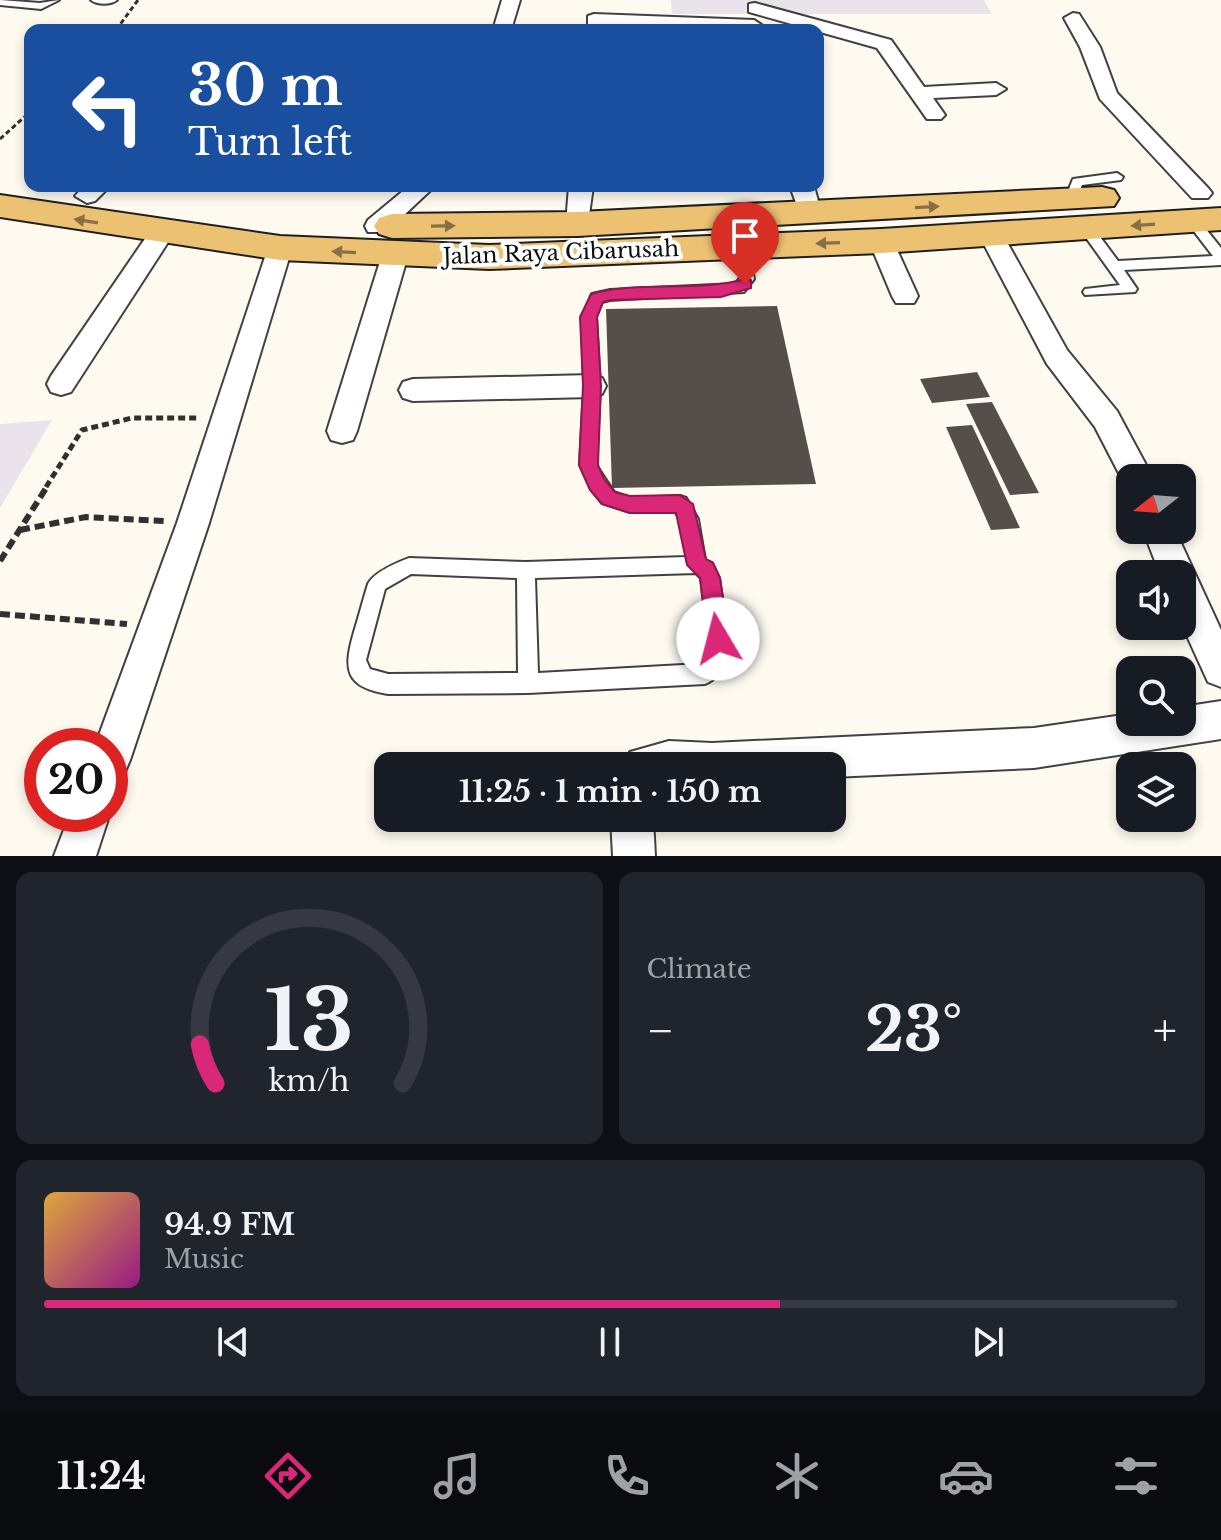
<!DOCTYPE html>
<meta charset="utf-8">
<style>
:root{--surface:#171b24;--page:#20242c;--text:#f1f3f6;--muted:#9ea1a6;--line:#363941;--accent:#db2777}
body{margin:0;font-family:"Libre Baskerville",serif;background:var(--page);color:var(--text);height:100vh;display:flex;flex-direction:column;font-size:30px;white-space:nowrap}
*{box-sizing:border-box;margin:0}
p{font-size:26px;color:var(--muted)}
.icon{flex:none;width:44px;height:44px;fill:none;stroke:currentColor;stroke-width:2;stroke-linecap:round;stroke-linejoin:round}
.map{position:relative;height:856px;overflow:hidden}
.side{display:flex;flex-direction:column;gap:16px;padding:16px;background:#0d0f14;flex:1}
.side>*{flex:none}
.guide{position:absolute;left:24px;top:24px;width:800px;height:168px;border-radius:16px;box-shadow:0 4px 12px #0003;background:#1a4fa0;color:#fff;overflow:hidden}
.needle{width:52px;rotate:253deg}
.tools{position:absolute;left:1116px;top:464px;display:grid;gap:16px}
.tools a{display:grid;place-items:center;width:80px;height:80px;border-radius:16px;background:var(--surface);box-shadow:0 4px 12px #0003;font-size:40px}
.speed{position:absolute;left:24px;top:728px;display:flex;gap:16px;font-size:40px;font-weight:700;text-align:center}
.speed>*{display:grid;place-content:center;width:104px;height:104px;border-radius:50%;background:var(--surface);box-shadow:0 4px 12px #0003;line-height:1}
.speed .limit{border:12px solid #d22;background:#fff;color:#111}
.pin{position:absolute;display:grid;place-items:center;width:68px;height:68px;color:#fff;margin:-82px -34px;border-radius:50% 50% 50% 0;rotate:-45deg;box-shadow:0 0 8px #0007}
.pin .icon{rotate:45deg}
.me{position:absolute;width:88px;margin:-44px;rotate:352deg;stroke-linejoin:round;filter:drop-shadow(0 0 6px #0008)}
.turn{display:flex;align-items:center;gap:28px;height:168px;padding:0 32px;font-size:36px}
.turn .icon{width:104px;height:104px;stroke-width:2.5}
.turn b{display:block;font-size:56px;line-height:68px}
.big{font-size:60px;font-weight:700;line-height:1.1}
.side .card{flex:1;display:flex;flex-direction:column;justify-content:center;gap:12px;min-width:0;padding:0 28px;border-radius:16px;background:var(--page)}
.side .dial{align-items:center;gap:0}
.dial svg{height:208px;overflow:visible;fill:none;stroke:var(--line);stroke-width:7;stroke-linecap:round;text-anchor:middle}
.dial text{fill:var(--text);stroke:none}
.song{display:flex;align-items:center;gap:24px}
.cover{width:96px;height:96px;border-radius:12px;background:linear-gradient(135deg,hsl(40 70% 55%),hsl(310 70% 35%))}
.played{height:8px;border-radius:4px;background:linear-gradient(90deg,var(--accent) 65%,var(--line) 65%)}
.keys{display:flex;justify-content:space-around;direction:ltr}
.heat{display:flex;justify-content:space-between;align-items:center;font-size:44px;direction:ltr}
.side .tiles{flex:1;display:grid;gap:16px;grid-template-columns:1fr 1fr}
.card:last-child{grid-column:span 2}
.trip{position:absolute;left:374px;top:752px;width:472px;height:80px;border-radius:16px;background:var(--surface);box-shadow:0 4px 12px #0003;font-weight:700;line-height:80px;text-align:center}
.menu{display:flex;height:128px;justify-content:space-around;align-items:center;background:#090b0e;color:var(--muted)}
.menu .icon{width:56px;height:56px}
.menu .on{color:var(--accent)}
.menu b{font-size:36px;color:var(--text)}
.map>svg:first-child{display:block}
</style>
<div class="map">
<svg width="1221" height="856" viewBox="0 0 1221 856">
<rect width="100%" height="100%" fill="#fefaf0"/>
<g fill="#eae3ec">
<polygon points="671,0 984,0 992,14 672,14"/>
<polygon points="52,420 0,508 0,424"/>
</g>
<g fill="#564e4b">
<polygon points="777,306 816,484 612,488 606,309"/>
<polygon points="977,372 990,397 932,403 920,379"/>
<polygon points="992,402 1039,493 1010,495 966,404"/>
<polygon points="972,425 1020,528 991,530 946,427"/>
</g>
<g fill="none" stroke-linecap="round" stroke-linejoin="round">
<g stroke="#414141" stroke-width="4">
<g id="service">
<polygon points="0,0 40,3 59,0 41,9 0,5"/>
<path d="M 91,0 L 117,0 C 111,5 97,5 91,0 Z"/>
<polygon points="1117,173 1123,177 1121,180 1082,185 1075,202 1071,203 1065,199 1073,179"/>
<polygon points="1192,217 1197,218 1221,248 1221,265 1124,270 1137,289 1135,292 1085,295 1083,292 1085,289 1120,285 1082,232 1082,226 1092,226 1118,261 1213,256 1186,221"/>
<path d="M 741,243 L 748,247 L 754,279 L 744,292 L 610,300 L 602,302 L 596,317 L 600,386 L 596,465 L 614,492 L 630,498 L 680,496 L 686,498 L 698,519 L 705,560 L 712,563 L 719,578 L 731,658 C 726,669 716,679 705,684 L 528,693 L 388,694 C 345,687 343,670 354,632 C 359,616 363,600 368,584 C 374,572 396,563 409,558 L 526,562 L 687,557 L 680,520 L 675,511 L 630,512 L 602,503 L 591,489 L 580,465 L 584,386 L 582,317 L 592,294 L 610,290 L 735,284 L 740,278 L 734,247 ZM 696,573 L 701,578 L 711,654 L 701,664 L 538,673 L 535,578 ZM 411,574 L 517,578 L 518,673 L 388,674 L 370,669 L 366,660 L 385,589 Z"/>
</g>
</g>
<g stroke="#414141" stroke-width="4">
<g id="minor">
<polygon points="502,0 520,0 511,30 493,30"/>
<polygon points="755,3 891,40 924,87 996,83 1006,89 996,95 933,98 945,115 941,119 927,119 877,48 749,12 749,4"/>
<polygon points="1073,13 1079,14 1100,47 1117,93 1208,188 1212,193 1208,198 1192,198 1100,99 1080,47 1064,18"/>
<polygon points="594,14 754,20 763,26 760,30 588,24 588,16"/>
<polygon points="84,186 110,186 95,201 87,203 75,196"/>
<polygon points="409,186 435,186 386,232 368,232 365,226 368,220"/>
<polygon points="569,186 593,186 587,230 569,230 566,224"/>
<polygon points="790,186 814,186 821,212 817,217 801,217"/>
<polygon points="162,225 174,233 71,392 61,395 51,392 47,384 51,376 153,227"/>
<polygon points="991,227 1003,235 1067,350 1117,411 1153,478 1130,478 1130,489 1126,487 1095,427 1047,364 979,235"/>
<polygon points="881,233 890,235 893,241 918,296 914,303 896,303 892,296 869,241 872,235"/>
<polygon points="280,240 289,242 292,248 209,523 130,760 124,774 110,780 110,746 95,746 177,523 268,248 271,242"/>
<polygon points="395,247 404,249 408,255 357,431 353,440 342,443 331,440 327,431 382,255 386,249"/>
<polygon points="592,375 602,378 606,386 602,394 592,397 413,401 403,398 399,390 403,382 413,379"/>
<polygon points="1143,530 1175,530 1221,630 1221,687 1208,682 1182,625 1182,574 1160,574"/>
<polygon points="1221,701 1221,739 1034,768 832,777 832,766 624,766 630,752 669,741 712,743 1034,728 1130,714 1130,722 1182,722 1182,707"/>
<polygon points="70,814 110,813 96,856 54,856"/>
<polygon points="611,818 653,818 655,856 613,856"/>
</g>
</g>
<g stroke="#1f1f1f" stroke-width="4">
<g id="primary">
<polygon points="1102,187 1114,190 1119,198 1114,206 578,236 392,238 379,234 374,226 379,218 392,214 578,212"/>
<polygon points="0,195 280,236 489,245 881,229 1221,208 1221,230 881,253 489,269 280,260 0,217"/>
</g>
</g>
<g stroke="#303030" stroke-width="3" stroke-dasharray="5 3" stroke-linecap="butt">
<polyline points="116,30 138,0"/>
<polyline points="0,139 30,112"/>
</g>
<polyline stroke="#303030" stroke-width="5" stroke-dasharray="7 4" stroke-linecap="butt" points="46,487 82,430 132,418 197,418"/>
<g stroke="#303030" stroke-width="6" stroke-dasharray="10 5" stroke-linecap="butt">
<polyline points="20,530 86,517 164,521"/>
<polyline points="0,561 48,485"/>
<polyline points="0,614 127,624"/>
</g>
<use href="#service" fill="#fff" fill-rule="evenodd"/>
<use href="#minor" fill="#fff" fill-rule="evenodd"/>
<use href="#primary" fill="#ecc172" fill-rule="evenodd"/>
</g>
<defs><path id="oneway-solid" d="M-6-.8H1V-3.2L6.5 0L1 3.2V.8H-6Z" transform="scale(2)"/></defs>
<g fill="#887045">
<use href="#oneway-solid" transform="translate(927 207) rotate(-3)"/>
<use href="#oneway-solid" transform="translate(86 221) rotate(-171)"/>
<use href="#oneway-solid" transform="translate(1143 225) rotate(176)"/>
<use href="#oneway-solid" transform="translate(443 226) rotate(-1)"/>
<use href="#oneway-solid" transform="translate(828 243) rotate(178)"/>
<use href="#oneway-solid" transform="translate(344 252) rotate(-177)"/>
</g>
<path fill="#db2777" stroke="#8e194d" stroke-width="2" d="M 745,279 L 751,280 L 751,288 L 721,297 L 610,300 L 603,302 L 597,317 L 601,386 L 598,465 L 604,479 L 615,492 L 630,496 L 680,495 L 693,504 L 706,559 L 713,563 L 720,578 L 729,639 L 726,647 L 718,650 L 711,647 L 707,639 L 700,578 L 687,565 L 676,513 L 630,513 L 602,504 L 590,490 L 579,465 L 583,386 L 580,317 L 591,294 C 641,280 695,293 745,279 Z"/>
<g text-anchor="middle" stroke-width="8" stroke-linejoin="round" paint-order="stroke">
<g font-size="22" fill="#0e0e0e" stroke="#fff">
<text transform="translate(561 252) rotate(-2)" y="8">Jalan Raya Cibarusah</text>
</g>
</g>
</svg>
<div class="tools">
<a><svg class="needle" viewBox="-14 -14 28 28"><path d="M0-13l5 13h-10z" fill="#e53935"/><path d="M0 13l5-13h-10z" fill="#9ea1a6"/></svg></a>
<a><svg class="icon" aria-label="sound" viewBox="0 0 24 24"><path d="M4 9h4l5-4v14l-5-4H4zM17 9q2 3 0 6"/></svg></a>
<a><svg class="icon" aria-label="search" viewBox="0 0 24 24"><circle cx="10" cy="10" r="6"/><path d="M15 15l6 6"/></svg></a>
<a><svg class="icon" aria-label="layers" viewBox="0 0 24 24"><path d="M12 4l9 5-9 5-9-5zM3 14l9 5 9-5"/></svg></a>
</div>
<div class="speed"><div class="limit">20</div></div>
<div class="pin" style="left:745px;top:284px;background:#d93025"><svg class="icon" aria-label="arrive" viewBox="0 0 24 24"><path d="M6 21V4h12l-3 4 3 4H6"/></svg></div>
<svg class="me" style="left:718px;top:639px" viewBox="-20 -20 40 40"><circle r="19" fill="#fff"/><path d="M0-13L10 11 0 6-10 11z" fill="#db2777"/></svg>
<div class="trip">11:25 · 1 min · 150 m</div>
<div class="guide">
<div class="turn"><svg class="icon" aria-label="left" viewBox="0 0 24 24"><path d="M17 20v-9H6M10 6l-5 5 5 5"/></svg><div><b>30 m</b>Turn left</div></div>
</div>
</div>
<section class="side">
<div class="tiles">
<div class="card dial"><svg viewBox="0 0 100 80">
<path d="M14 69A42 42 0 1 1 86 69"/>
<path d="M14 69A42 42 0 0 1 8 54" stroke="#db2777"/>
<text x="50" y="56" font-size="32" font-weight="700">13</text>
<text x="50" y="72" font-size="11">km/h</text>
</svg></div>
<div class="card"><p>Climate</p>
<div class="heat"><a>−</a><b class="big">23°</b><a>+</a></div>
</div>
<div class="card">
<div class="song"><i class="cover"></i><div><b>94.9 FM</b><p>Music</p></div></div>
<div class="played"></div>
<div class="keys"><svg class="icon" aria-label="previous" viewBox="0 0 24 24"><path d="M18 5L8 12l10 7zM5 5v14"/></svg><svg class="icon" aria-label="pause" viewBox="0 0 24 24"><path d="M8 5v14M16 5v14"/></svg><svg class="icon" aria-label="next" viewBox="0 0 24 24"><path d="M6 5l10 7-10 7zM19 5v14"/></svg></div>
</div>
</div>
</section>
<nav class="menu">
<b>11:24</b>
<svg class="icon on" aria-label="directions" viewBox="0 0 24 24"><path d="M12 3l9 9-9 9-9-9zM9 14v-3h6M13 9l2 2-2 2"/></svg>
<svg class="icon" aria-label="music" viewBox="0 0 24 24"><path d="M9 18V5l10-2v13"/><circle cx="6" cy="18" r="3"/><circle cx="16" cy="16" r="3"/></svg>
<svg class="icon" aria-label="phone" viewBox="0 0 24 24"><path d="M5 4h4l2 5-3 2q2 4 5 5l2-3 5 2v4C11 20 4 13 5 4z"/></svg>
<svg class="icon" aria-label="climate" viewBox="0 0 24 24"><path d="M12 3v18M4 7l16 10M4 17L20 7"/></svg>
<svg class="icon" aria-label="car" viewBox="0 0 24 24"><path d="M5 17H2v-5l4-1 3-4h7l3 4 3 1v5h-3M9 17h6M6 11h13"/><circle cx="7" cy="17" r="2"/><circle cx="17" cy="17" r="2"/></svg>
<svg class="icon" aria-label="filters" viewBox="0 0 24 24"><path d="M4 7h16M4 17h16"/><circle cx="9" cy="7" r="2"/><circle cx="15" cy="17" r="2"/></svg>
</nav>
